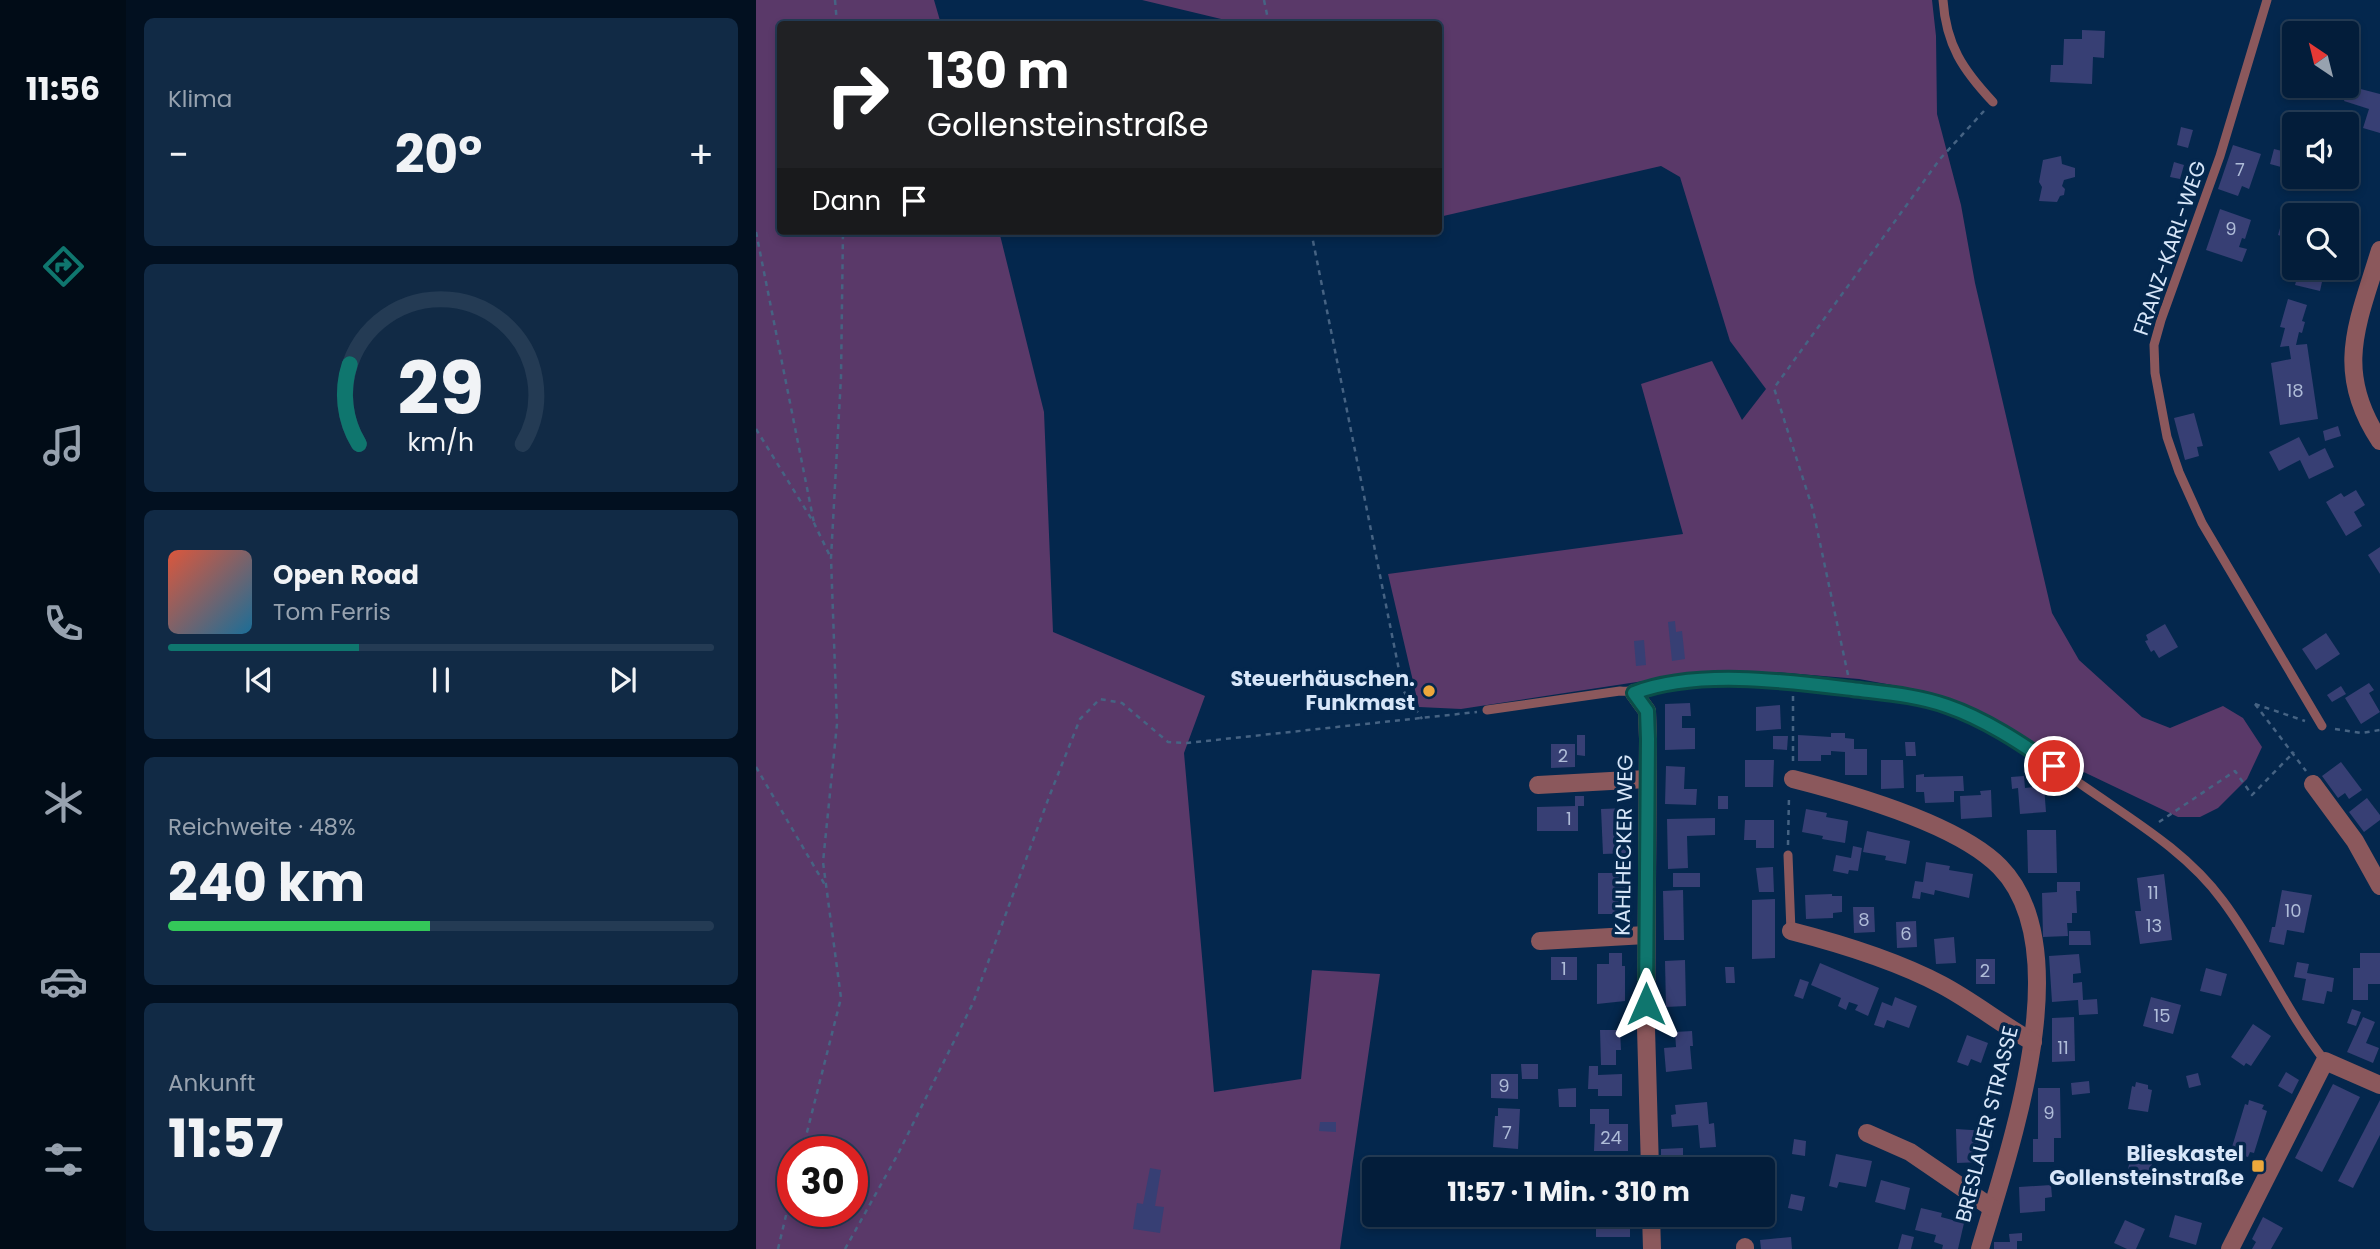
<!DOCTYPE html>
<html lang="de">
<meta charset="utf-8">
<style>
:root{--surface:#031d3a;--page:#112a45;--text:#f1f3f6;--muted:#97a2af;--line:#243b54;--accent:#0f766e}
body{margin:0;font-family:Poppins,sans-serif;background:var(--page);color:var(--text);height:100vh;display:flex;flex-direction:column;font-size:26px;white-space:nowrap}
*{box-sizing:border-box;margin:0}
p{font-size:23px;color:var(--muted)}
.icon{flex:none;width:38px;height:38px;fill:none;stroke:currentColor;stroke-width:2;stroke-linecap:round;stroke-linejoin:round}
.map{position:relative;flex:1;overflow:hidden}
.side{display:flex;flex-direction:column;gap:18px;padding:18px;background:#021020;width:630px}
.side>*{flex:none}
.hud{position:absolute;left:21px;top:21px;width:665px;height:214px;border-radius:7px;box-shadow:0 4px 10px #0003,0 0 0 2px var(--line);background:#202124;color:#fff;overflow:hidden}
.needle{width:46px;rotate:325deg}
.controls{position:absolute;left:1526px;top:21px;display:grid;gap:14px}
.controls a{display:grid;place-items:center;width:77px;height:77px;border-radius:7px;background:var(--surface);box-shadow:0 4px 10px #0003,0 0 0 2px var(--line);font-size:35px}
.speed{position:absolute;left:21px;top:1136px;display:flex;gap:14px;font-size:35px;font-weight:700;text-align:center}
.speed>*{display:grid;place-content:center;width:91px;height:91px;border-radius:50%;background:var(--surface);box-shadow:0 4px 10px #0003,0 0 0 2px var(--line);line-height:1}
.speed .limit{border:10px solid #d22;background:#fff;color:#111}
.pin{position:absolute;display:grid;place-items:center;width:60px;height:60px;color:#fff;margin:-30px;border:4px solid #fff;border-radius:50%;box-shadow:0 2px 7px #0007}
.me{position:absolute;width:77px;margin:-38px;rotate:0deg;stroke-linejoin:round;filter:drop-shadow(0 0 5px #0008)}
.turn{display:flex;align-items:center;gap:24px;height:147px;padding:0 35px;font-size:32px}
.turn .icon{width:91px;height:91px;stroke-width:2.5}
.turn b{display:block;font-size:49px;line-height:60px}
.then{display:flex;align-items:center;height:66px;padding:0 35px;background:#0003;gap:14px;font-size:26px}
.big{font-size:52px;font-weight:700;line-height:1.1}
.side .card{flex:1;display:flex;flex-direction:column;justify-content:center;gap:10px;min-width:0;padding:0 24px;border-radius:10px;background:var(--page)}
.side .dial{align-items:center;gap:0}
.dial svg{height:182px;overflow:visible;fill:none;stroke:var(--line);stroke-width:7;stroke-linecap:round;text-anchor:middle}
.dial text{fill:var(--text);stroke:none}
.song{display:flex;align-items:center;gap:21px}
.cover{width:84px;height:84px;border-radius:10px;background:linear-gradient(135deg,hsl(10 70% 55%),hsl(200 70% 35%))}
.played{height:7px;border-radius:4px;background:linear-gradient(90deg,var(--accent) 35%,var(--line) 35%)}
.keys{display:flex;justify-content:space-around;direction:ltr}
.heat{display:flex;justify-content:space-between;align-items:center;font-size:38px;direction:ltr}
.charge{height:10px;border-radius:5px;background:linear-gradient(90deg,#34c759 48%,var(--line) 0)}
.trip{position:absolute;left:606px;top:1157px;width:413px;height:70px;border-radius:7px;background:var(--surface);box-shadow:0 4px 10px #0003,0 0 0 2px var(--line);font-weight:700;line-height:70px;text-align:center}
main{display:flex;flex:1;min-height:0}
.tab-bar{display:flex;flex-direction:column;width:126px;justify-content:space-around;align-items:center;background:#010c17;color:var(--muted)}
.tab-bar .icon{width:49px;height:49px}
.tab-bar .active{color:var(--accent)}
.tab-bar b{font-size:32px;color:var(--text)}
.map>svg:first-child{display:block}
</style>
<main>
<nav class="tab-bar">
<b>11:56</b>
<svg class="icon active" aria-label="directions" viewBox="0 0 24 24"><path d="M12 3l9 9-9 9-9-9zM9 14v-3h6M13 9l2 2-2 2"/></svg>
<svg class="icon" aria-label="music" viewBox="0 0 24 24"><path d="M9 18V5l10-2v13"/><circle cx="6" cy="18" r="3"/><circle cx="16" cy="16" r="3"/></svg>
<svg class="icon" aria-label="phone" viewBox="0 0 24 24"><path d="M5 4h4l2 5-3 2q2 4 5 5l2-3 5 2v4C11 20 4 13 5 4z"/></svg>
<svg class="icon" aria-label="climate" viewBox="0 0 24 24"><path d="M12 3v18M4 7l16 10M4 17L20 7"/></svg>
<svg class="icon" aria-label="car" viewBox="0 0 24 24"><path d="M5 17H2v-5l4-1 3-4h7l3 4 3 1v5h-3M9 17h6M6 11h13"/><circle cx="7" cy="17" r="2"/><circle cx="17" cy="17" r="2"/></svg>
<svg class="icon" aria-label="filters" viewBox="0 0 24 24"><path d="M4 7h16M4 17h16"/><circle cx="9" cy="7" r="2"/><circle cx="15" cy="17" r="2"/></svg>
</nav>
<section class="side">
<div class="card"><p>Klima</p>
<div class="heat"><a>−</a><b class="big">20°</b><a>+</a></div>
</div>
<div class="card dial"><svg viewBox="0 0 100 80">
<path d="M14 69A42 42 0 1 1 86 69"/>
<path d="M14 69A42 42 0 0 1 10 34" stroke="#0f766e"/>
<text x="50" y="56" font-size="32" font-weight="700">29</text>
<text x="50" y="72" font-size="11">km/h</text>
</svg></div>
<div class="card">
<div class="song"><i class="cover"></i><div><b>Open Road</b><p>Tom Ferris</p></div></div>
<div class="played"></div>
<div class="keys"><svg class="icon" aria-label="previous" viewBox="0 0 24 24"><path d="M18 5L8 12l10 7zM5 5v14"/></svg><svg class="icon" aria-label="pause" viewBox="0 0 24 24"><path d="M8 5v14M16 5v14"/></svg><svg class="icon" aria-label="next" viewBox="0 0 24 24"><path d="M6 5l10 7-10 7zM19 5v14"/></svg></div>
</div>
<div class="card"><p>Reichweite · 48%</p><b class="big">240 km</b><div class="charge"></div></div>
<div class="card"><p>Ankunft</p><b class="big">11:57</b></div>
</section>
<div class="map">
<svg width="1624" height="1249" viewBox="0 0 1624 1249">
<rect width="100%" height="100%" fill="#04274d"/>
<g fill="#5a3969" fill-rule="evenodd">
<path d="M 0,0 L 178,0 L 185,24 L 24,24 L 24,231 L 243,231 L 288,412 L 297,632 L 449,696 L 428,753 L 458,1092 L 545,1079 L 556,970 L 624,974 L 584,1249 L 0,1249 ZM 37,1152 L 96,1152 L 96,1211 L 37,1211 Z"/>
<polygon points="386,0 1176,0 1180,36 1181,114 1205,205 1219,283 1296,613 1323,660 1386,717 1414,728 1467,706 1487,718 1506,747 1491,779 1462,808 1444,817 1422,817 1311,764 1254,729 1198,700 1158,689 1103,679 1018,672 907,678 705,709 663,707 632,574 927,534 885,384 956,361 986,420 1010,389 974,341 924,177 905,166 683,217 682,24 486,24"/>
</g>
<g fill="#373f74">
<polygon points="1326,30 1349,31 1348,58 1337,57 1336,84 1294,82 1295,65 1307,65 1308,39 1326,39"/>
<polygon points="1593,86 1624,94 1624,133 1607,128 1613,109 1588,101"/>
<polygon points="1425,127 1437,130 1432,148 1421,145"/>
<polygon points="1477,145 1505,154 1493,189 1486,186 1482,196 1462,189"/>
<polygon points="1518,149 1530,152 1525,167 1514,164"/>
<polygon points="1305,156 1306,164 1319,168 1319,177 1308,180 1306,186 1309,189 1308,195 1304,196 1301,202 1283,201 1286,187 1283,182 1287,160"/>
<polygon points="1418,162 1428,165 1424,179 1414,177"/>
<polygon points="1464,209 1495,220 1489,239 1486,238 1483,247 1491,249 1486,262 1450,250"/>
<polygon points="1527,218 1538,221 1535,239 1522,235"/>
<polygon points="1544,268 1569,268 1564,291 1539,285"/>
<polygon points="1532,299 1551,305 1546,321 1549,322 1546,333 1543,332 1540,345 1551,344 1562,419 1524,425 1515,363 1535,359 1533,346 1524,347 1529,328 1524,327"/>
<polygon points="1438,413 1447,446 1441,447 1443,456 1429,460 1418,418"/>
<polygon points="1582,426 1585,436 1569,441 1567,431"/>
<polygon points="1543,437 1553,456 1569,448 1578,467 1553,479 1544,460 1523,471 1513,452"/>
<polygon points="1600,490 1609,505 1598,512 1606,526 1590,536 1570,502 1585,493 1588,497"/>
<polygon points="1624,547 1624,574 1612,555"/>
<polygon points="919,621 920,632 926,631 929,659 916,661 912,622"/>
<polygon points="1409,624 1422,647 1403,658 1398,650 1395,652 1389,641 1392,640 1390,635"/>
<polygon points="1570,633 1584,654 1560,670 1546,649"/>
<polygon points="888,640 890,665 880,666 878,641"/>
<polygon points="677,683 681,695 669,699 664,688"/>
<polygon points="1613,683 1618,690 1613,693 1624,712 1605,724 1589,698"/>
<polygon points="1585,686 1590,694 1576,702 1571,695"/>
<polygon points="934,703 935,716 926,716 926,728 939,728 939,749 909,750 909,704"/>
<polygon points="1024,705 1025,729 1000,731 1000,707"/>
<polygon points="1075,733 1089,733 1089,738 1098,739 1098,749 1111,749 1111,775 1089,775 1089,752 1075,751 1075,755 1065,755 1065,761 1042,761 1042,735 1075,737"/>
<polygon points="821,735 829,735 829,756 821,755"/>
<polygon points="1017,736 1032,736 1031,750 1017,749"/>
<polygon points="1149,742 1159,742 1160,756 1150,756"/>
<polygon points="795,744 819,744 819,767 795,768"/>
<polygon points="989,760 1018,760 1017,787 989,787"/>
<polygon points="1125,760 1147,760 1148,788 1125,789"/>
<polygon points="1585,762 1606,790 1593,799 1589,793 1582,798 1566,776"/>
<polygon points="910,766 929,767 928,789 941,789 940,805 909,804"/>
<polygon points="1168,774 1168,777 1207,776 1208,791 1198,791 1198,802 1169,803 1168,792 1160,792 1160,775"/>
<polygon points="1268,776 1269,788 1288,786 1290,812 1264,814 1262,788 1256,789 1255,777"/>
<polygon points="1235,790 1236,817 1205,819 1204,796 1225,795 1224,791"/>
<polygon points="819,796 828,796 828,806 822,806 822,831 781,831 781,807 819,806"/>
<rect x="962" y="796" width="10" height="13"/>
<polygon points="1611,798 1624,815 1624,820 1608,832 1593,812"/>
<polygon points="873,808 874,853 847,854 845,809"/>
<polygon points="1050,809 1071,813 1070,817 1092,821 1089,843 1066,839 1067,836 1046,832"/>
<polygon points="959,818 959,835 931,836 932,868 912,869 911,819"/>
<polygon points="989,820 1018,820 1018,848 1000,848 1000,840 988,840"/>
<polygon points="1271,830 1300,830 1301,873 1272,873"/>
<polygon points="1111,831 1154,841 1150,864 1129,860 1130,856 1107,852"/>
<polygon points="1097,846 1106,848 1102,871 1093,870 1092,874 1077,871 1080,855 1095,858"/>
<polygon points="1170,862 1194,866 1193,870 1217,874 1213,898 1179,890 1178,895 1165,892 1164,899 1156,898 1159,881 1167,882"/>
<polygon points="1017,867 1018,892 1003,892 1000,868"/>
<rect x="842" y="873" width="27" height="41"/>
<rect x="917" y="873" width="27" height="14"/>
<polygon points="1408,874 1416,940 1384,944 1379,911 1385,911 1381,878"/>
<polygon points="1301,882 1324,882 1324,891 1320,891 1321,913 1316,913 1316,923 1311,923 1312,936 1287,937 1286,893 1301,892"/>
<polygon points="927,890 928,940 908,940 907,891"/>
<polygon points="1526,890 1556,895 1548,933 1531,930 1528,945 1513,942 1516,927 1519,927"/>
<polygon points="1076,894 1076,896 1086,896 1086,912 1077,913 1077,918 1050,919 1049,895"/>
<polygon points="1019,899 1019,958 996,959 996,900"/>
<polygon points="1097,907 1118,907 1119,932 1098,933"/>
<polygon points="1160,921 1161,947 1141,948 1140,922"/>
<polygon points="1313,931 1334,931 1335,945 1313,945"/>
<polygon points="1198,937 1200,963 1180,964 1178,939"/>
<polygon points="853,953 866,953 866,966 869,966 869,1001 841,1004 841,964 853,964"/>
<polygon points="1604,953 1624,953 1624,984 1612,984 1612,1000 1597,1000 1597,968 1604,968"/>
<polygon points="1323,954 1325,973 1317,974 1317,983 1326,982 1327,1000 1341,999 1342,1014 1323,1015 1322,1000 1296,1002 1293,956"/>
<rect x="795" y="957" width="26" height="23"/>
<rect x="1220" y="959" width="19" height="25"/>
<polygon points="929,960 930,1006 910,1007 909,961"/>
<polygon points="1541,962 1553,964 1551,973 1578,978 1576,992 1571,991 1568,1004 1546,1000 1550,979 1538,977"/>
<polygon points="1064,963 1123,988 1112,1016 1099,1010 1102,1005 1093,1002 1090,1010 1082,1006 1085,998 1055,985"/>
<polygon points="969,967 978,967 979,983 970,983"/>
<polygon points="1450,968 1471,974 1465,996 1444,991"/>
<polygon points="1044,979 1053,982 1047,999 1038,996"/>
<polygon points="1139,997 1161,1006 1153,1028 1131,1020 1128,1028 1118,1025 1126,1002 1136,1006"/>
<polygon points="1395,997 1425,1005 1417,1034 1387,1026"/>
<polygon points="1596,1009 1605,1012 1600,1026 1591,1023"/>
<polygon points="1318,1017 1319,1061 1296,1062 1296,1018"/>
<polygon points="1607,1017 1619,1022 1610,1043 1623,1048 1617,1063 1591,1052"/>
<polygon points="1497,1024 1515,1036 1495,1066 1490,1063 1488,1066 1475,1057"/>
<polygon points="844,1030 864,1030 865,1050 860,1050 860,1065 845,1065"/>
<polygon points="936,1031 937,1046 934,1046 936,1069 910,1072 908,1048 920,1047 919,1032"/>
<polygon points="1211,1035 1232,1043 1225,1063 1215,1059 1212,1066 1201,1062"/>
<polygon points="765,1064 782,1064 782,1079 766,1079"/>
<polygon points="833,1066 842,1066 842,1075 866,1074 866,1096 842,1096 842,1089 832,1089"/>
<polygon points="1530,1072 1543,1080 1536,1094 1522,1086"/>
<polygon points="1442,1073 1445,1085 1433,1088 1430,1076"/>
<polygon points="735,1074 762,1074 762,1099 735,1098"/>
<polygon points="1333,1081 1334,1093 1316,1095 1315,1083"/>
<polygon points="1380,1082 1392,1085 1392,1089 1396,1090 1392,1112 1372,1109 1376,1086 1379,1087"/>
<polygon points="1577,1084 1604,1097 1566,1172 1539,1158"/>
<polygon points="820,1088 820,1107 803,1107 802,1089"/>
<polygon points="1282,1088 1304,1088 1305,1138 1298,1138 1298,1162 1277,1162 1277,1139 1282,1139"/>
<polygon points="1493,1100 1508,1105 1506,1109 1511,1111 1498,1153 1494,1152 1492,1157 1478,1153 1480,1148 1476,1147 1489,1104 1492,1105"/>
<polygon points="1624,1100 1624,1135 1597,1188 1582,1181"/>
<polygon points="951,1102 953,1124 958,1123 960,1147 944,1148 942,1125 916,1127 915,1115 920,1114 919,1105"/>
<polygon points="742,1108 764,1109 762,1149 737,1147 739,1116 742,1116"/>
<polygon points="834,1109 853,1109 853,1124 872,1124 872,1151 838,1151 839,1124 834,1124"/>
<polygon points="564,1122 580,1122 580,1132 563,1131"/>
<polygon points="1200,1129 1231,1131 1232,1148 1225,1148 1226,1162 1201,1163"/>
<polygon points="1038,1139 1050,1141 1049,1156 1036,1154"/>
<polygon points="1378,1143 1408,1149 1405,1162 1397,1160 1394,1173 1372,1169"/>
<polygon points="927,1148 927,1169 905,1169 905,1149"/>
<polygon points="1080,1154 1116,1161 1110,1187 1083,1182 1081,1188 1073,1186"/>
<polygon points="394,1168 405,1170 399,1206 408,1207 404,1233 377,1229 381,1203 387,1204"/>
<polygon points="1125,1180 1154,1188 1149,1210 1119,1202"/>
<polygon points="1295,1185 1296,1197 1289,1198 1289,1211 1264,1213 1263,1187"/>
<polygon points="1035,1194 1049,1197 1046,1211 1032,1208"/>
<polygon points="1165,1208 1186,1213 1185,1217 1208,1223 1202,1249 1186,1249 1187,1245 1178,1242 1180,1235 1159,1230"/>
<rect x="840" y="1214" width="34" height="23"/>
<polygon points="914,1214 942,1214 942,1228 914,1229"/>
<polygon points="1419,1215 1446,1223 1440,1245 1413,1237"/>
<polygon points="1507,1217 1527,1228 1515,1249 1496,1249 1500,1242 1496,1239"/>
<polygon points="1369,1220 1389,1229 1380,1249 1371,1249 1358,1243"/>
<polygon points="1266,1233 1266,1241 1261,1241 1261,1249 1238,1249 1238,1242 1254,1242 1253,1234"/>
<polygon points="1146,1234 1158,1237 1155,1249 1142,1249"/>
<polygon points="1035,1237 1036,1249 1005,1249 1004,1240"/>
</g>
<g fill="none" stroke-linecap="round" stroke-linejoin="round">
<g stroke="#466383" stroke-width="2.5" stroke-dasharray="5 5" stroke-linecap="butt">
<polyline points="79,0 81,24"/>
<polyline points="508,0 513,24"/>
<polyline points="555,231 647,690 666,719"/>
<polyline points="0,232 58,523"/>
<polyline points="0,429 58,523 74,556"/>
<polyline points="1092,675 1057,510 1018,388 1184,159 1228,111"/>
<polyline points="1499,704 1549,721"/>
<polyline points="1499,704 1550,771"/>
<polyline points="1579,729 1605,733 1624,730"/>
<polyline points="1037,761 1037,694"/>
<polyline points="0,767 69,885"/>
<polyline points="1403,822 1479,771 1496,795 1538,752"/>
<polyline points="1032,845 1033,796"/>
<polyline points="46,1152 85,998 67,862 81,724 75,558 85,377 87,231"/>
<polyline points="22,1249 37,1186"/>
<polyline points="89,1249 142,1154 217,1003 293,797 324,719 344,699 366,703 412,742 431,743 721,712"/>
</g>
<g stroke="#8b585c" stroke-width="9">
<path d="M 1187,0 C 1190,45 1207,70 1237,102"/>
<polyline points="1511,0 1464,156 1405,320 1398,345 1399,373 1411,437 1423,472 1446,523 1566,726"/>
<path d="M 731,710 L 864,691 C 883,693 892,685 910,683 C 951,679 995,678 1037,681 C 1056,682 1075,686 1094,689 C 1126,693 1157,695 1188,705 C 1239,721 1285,757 1329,787 C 1378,821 1431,852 1467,901 C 1505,952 1530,1011 1569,1061"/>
<polyline points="1032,855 1035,931"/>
</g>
<g stroke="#8b585c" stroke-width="18">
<path d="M 1624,250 C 1602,323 1577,370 1624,441"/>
<polyline points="878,693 891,711 892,739 890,1028 894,1169"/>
<path d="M 1037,779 C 1096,794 1202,824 1244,867 C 1325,950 1252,1153 1224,1249"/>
<polyline points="1557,784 1599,841 1624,886"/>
<polyline points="782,785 891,779"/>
<path d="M 1035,931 C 1086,944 1139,960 1186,985 C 1218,1002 1246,1025 1277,1042"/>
<polyline points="784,941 890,935"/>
<polyline points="1111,1133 1154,1152 1236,1208"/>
<polyline points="779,1169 779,1168"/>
<polyline points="895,1214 896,1249"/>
<polyline points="989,1247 989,1249"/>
<polyline points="1474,1249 1569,1061 1624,1085"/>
</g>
</g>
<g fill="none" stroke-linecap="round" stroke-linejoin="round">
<g stroke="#0a4d48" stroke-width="18">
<path id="route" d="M 890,1004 L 892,739 L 891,711 L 878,693 C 940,669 1031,681 1096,689 C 1128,693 1160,695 1191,706 C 1229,719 1265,743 1298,766"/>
</g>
<use href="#route" stroke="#0f766e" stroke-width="12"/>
</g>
<g fill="#eda83b" stroke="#04274d" stroke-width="2.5">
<circle cx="673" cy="691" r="7"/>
<rect x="1495" y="1159" width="14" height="14" rx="3.5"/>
</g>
<g text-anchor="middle" stroke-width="7" stroke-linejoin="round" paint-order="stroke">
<g font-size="18" fill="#afbcd8">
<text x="1484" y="176">7</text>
<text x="1475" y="235">9</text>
<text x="1539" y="397">18</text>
<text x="807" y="762">2</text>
<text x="813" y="825">1</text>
<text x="1397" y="899">11</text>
<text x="1537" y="917">10</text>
<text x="1108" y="926">8</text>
<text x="1398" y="932">13</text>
<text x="1150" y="940">6</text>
<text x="808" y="975">1</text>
<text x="1229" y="977">2</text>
<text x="1406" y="1022">15</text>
<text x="1307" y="1054">11</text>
<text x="748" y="1092">9</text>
<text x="1293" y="1119">9</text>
<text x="751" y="1139">7</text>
<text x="855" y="1144">24</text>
</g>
<g font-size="21" fill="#d7e6f9" stroke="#04274d">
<text transform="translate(1414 248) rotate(-71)" y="7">FRANZ-KARL-WEG</text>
<text transform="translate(868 845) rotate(-89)" y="7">KAHLHECKER WEG</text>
<text transform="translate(1231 1124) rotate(-76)" y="7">BRESLAUER STRASSE</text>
</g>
<g font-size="21" font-weight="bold" fill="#d7e6f9" stroke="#04274d" text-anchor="end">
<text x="659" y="686">Steuerhäuschen.<tspan x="659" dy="24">Funkmast</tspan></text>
<text x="1488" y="1161">Blieskastel<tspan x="1488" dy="24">Gollensteinstraße</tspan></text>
</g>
</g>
</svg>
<div class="controls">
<a><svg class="needle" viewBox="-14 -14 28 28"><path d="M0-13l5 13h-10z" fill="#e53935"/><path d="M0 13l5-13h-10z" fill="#97a2af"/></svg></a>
<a><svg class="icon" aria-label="sound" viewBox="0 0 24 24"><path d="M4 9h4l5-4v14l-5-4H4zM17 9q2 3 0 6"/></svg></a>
<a><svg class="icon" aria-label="search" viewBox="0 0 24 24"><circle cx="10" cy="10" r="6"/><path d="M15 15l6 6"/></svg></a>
</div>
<div class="speed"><div class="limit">30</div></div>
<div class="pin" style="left:1298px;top:766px;background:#d93025"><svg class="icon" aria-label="arrive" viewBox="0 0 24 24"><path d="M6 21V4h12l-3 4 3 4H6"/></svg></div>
<svg class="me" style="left:890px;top:1004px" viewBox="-20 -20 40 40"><path d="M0-17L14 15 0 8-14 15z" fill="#0f766e" stroke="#fff" stroke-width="4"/></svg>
<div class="trip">11:57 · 1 Min. · 310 m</div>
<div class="hud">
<div class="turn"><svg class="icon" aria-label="right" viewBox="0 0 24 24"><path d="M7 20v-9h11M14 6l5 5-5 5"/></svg><div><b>130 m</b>Gollensteinstraße</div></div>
<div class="then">Dann<svg class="icon" aria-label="arrive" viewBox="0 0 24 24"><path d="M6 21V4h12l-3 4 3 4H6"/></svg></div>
</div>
</div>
</main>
